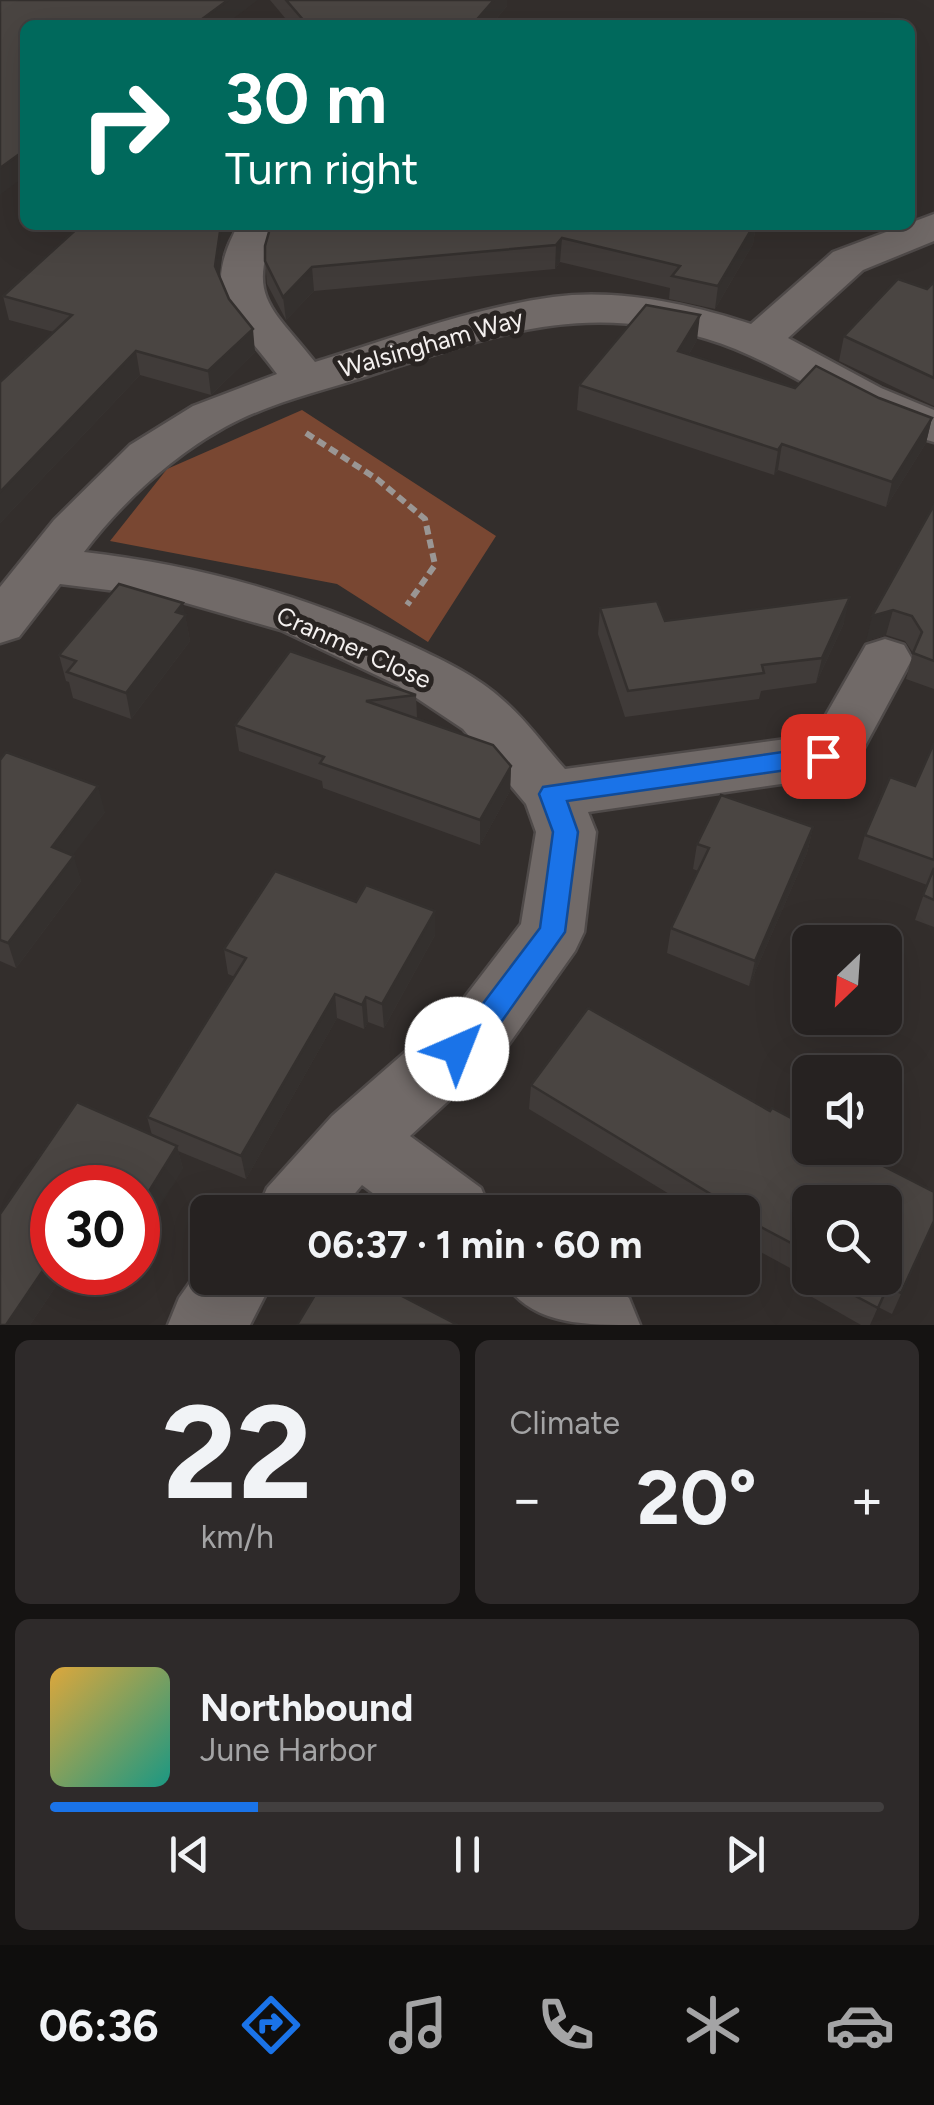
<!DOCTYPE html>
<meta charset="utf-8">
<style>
:root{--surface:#262221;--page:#2e2a2a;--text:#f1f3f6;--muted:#a4a4a5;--line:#423f3f;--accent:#1a73e8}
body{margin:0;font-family:Figtree,sans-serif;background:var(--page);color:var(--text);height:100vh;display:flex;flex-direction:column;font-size:38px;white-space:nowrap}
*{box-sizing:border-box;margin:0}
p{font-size:32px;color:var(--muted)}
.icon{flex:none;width:55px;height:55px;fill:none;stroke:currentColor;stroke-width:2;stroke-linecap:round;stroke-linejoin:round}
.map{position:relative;height:1325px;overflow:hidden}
.panel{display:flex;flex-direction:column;gap:15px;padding:15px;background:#151312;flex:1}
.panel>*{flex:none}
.guide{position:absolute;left:20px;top:20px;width:895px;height:210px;border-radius:15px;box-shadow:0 10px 40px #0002,0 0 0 2px var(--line);background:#00695c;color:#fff;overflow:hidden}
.needle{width:65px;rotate:205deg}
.fabs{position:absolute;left:792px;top:925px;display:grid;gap:20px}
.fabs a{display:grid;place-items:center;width:110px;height:110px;border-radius:15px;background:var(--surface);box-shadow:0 10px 40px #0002,0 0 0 2px var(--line);font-size:50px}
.speed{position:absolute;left:30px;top:1165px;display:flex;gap:20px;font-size:50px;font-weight:700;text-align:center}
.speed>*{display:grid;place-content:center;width:130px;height:130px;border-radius:50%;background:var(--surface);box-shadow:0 10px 40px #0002,0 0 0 2px var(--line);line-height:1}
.speed .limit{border:15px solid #d22;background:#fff;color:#111}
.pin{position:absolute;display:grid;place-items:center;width:85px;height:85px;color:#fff;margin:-42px;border-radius:20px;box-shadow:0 5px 15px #0006}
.me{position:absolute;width:110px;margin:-55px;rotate:44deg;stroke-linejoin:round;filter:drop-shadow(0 0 8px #0008)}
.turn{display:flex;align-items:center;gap:35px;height:210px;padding:0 40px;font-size:45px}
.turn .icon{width:130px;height:130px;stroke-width:2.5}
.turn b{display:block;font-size:70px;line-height:85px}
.big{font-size:75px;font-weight:700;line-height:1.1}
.panel .card{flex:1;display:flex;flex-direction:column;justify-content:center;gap:15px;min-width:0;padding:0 35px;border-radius:15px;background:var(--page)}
.panel .dial{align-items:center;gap:0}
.dial b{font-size:130px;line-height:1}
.song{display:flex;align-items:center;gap:30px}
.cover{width:120px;height:120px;border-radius:15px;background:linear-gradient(135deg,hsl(40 70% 55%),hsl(170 70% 35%))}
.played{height:10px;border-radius:5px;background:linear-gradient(90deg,var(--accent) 25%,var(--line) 25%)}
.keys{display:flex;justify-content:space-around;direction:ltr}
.heat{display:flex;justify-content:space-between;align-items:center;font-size:55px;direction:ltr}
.panel .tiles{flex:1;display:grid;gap:15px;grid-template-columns:1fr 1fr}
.card:last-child{grid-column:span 2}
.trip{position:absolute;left:190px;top:1195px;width:570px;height:100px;border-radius:15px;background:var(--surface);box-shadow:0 10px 40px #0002,0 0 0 2px var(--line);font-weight:700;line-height:100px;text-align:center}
.tab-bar{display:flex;height:160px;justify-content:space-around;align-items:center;background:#0f0e0d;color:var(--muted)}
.tab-bar .icon{width:70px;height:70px}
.tab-bar .on{color:var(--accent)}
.tab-bar b{font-size:45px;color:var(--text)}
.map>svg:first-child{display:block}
</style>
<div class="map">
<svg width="934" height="1325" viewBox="0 0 934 1325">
<rect width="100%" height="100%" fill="#332e2c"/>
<polygon fill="#794732" points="302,410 496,536 428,642 337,584 110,541 167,469"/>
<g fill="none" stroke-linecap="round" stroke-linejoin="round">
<g stroke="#4f4a49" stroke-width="5">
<g id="minor">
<path d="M 934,214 L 934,241 L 863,270 L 788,338 L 881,388 L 934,410 L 934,442 C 852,421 787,363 707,339 C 580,300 488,337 368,376 C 321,391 269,403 225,427 C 171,457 122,502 84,552 C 198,565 302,594 406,643 C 438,658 478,676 504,701 C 527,721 545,747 565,769 L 808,736 L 818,729 L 866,645 L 885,639 L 904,645 L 912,659 L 858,759 L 844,772 L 823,778 L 588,812 L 596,832 L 584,932 L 575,951 L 506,1048 L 410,1136 L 481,1188 L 491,1212 L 398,1212 L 362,1185 L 339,1212 L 257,1212 L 267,1188 L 332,1116 L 458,1006 L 521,924 L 536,832 L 526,804 L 463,729 L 397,685 L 281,630 L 165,597 L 60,584 L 19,637 L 0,643 L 0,587 L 54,520 L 130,445 L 193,406 L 277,374 C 233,315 199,299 238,225 L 278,225 C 244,296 272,307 315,362 C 393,338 472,308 553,297 C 616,288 691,304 751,324 L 833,252 Z"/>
<polygon points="208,1257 208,1278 274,1278 250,1325 168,1325 179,1298"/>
<path d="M 502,1278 L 601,1278 L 629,1298 L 640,1325 C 580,1325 529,1325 502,1278 Z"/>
</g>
</g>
<polyline stroke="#9a9694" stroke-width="6" stroke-dasharray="9 5" stroke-linecap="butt" points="306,433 377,479 425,519 435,565 407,605"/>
<use href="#minor" fill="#716a68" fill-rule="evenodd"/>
</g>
<g fill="#403b39" fill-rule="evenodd">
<polygon points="270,0 494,0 507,6 491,25 291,25"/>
<polygon points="81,225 236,225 223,249 219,277 255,352 211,395 140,375 0,523 0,382 54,332 9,320 3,296"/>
<polygon points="402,225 756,225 753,244 715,309 669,299 670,288 560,262 555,269 314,291 286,320 267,284 265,261 399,229"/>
<polygon points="934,282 934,406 839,361 844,336 927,289"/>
<polygon points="697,340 689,354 795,388 879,398 932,418 926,443 886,507 778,470 774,475 577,410 579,385"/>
<polygon points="934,505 934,689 906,679 913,653 905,641 886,635 866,641"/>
<polygon points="600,608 665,621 844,623 816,683 761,691 759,699 625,717 598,634"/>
<polygon points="185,615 190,641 131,719 73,698 69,682 66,681 59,655"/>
<polygon points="290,651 416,695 417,718 511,766 510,791 480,845 323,788 322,781 239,751 235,725"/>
<polygon points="934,743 934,927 915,920 927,885 858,859 865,835 915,786"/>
<polygon points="0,760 105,812 72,855 81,881 16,968 0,961"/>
<polygon points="813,827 807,853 749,986 667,953 671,928 698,871 693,869 697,844"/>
<polygon points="356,902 435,911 435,935 384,1028 368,1022 364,1029 337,1018 246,1179 178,1151 183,1169 52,1188 52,1272 119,1272 104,1297 62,1277 30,1325 0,1325 0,1214 152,1135 147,1117 235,977 228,974 224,949"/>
<path d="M 531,1085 L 934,1221 L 892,1314 L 878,1307 L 870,1325 L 861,1325 L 798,1289 L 803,1275 L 742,1242 L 742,1212 L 699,1212 L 529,1109 ZM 810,1202 L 885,1278 L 810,1278 Z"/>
</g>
<g fill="#34302e">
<polygon points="228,0 258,0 225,25 194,25"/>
<polygon points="494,0 507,0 507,6 491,25 472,25"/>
<polygon points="25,150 25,176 0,195 0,168"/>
<polygon points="221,225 236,225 223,249 218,289 215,266"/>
<polygon points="754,225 756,225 753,244 715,309 718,286"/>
<polygon points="562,238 560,262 555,269 556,245"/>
<polygon points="312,267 314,291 286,320 283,297"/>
<polygon points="700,315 697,340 676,376 678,351"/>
<polygon points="253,329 255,352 211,395 208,371"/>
<polygon points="136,351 140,375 0,523 0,492"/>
<polygon points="932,418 926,443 886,507 892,482"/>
<polygon points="782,444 778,470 774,475 778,450"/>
<polygon points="850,597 844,623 816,683 822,658"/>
<polygon points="183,603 190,641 131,719 126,693"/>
<polygon points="893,610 886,635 866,641 872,616"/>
<polygon points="511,766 510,791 480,845 480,820"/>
<polygon points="98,786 105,812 60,873 52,847"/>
<polygon points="813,827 807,853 749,986 755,961"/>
<polygon points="74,856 81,881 16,968 8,943"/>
<polygon points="435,911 435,935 384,1028 382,1004"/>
<polygon points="335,994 337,1018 246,1179 241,1156"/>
<polygon points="366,997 368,1022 364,1029 362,1005"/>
<polygon points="177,1146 183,1169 138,1243 138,1209"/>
<polygon points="52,1257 52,1272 60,1272 62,1277 30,1325 6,1325"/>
<polygon points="98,1272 119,1272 104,1297 96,1276"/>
</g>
<g fill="#4a4542" stroke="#34302e" stroke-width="2.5">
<polygon points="0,0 228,0 194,25 25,25 25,150 0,168"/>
<polygon points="286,0 494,0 472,25 301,25 305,22"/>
<polygon points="81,225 221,225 215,266 229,299 253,329 208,371 136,351 0,492 0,382 72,315 3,296"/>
<polygon points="271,225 381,225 399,229 402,225 754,225 718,286 672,276 680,266 562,238 556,245 312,267 283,297 265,261 265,246"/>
<polygon points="898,279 927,289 934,282 934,378 844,336"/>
<polygon points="646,305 700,315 678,351 795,388 816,366 879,398 932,418 892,482 782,444 778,450 579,385"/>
<polygon points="934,505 934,661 913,653 922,632 912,616 893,610 872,616"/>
<polygon points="119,584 183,603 176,612 186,615 126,693 67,672 76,661 59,655"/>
<polygon points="850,597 822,658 762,665 764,673 628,691 600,608 657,601 665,621"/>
<polygon points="290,651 416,695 366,701 493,745 511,766 480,820 320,763 324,757 235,725"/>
<polygon points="934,743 934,860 865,835 890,777 915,786"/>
<polygon points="6,752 98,786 52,847 74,856 8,943 0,940 0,760"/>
<polygon points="721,795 813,827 755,961 671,928 709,848 697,844"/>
<polygon points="934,868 934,900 923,895"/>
<polygon points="275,871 356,902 366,885 435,911 382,1004 366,997 362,1005 335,994 241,1156 147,1117 246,958 224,949"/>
<polygon points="588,1008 770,1111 772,1108 810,1128 810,1148 848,1148 934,1192 934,1221 901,1293 888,1286 878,1308 822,1278 885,1278 885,1202 810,1202 810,1253 742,1217 742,1212 735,1212 720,1205 722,1201 531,1085"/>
<polygon points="77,1102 177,1146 138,1209 138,1188 52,1188 52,1257 6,1325 0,1325 0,1214"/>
<polygon points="810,1258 810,1271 805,1268"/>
<polygon points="325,1278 367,1278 458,1325 297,1325"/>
</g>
<polygon fill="#1a73e8" stroke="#114b97" stroke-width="2.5" points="823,746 831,749 835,756 831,762 823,765 567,801 578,832 565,932 492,1035 467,1058 457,1062 447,1058 443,1049 472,1018 540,928 553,832 539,794 543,787"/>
<g text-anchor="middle" stroke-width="10" stroke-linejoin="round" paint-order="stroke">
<g font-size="25" fill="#f4f0ef" stroke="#292422">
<text transform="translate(431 343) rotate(-16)" y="9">Walsingham Way</text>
<text transform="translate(354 647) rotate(24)" y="9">Cranmer Close</text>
</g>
</g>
</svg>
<div class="fabs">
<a><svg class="needle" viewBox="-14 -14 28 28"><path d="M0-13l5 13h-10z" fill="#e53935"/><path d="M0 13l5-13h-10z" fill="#a4a4a5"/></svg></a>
<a><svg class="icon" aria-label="sound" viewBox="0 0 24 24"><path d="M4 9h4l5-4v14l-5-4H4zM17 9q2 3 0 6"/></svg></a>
<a><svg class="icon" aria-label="search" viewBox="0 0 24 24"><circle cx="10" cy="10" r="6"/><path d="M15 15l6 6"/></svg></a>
</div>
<div class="speed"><div class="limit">30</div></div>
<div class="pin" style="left:823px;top:756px;background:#d93025"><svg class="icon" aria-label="arrive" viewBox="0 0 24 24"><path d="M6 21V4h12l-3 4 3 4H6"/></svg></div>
<svg class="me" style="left:457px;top:1049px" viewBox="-20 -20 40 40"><circle r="19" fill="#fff"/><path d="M0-13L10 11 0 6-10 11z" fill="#1a73e8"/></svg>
<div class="trip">06:37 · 1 min · 60 m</div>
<div class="guide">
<div class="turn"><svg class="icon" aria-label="right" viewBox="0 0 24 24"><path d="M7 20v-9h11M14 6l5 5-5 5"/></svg><div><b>30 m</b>Turn right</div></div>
</div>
</div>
<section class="panel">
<div class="tiles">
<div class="card dial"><b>22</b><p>km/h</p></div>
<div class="card"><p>Climate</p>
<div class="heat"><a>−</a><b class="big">20°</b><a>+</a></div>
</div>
<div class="card">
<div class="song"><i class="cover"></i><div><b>Northbound</b><p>June Harbor</p></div></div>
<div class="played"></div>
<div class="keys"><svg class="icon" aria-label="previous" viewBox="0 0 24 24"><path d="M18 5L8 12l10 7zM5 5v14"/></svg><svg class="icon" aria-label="pause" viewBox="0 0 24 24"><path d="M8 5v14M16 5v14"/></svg><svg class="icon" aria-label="next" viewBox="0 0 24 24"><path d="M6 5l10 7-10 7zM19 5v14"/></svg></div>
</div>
</div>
</section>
<nav class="tab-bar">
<b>06:36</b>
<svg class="icon on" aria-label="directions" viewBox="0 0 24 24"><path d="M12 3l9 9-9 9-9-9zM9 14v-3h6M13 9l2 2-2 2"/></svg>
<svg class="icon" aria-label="music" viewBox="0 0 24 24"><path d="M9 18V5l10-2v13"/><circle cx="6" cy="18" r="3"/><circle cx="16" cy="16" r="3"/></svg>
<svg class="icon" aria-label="phone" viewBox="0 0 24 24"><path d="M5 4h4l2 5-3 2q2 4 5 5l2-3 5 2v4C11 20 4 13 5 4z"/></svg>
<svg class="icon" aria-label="climate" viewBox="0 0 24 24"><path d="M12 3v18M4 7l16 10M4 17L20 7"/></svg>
<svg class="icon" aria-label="car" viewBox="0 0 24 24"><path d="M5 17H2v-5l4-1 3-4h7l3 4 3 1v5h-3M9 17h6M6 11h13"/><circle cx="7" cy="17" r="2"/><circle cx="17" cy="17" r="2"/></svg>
</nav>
